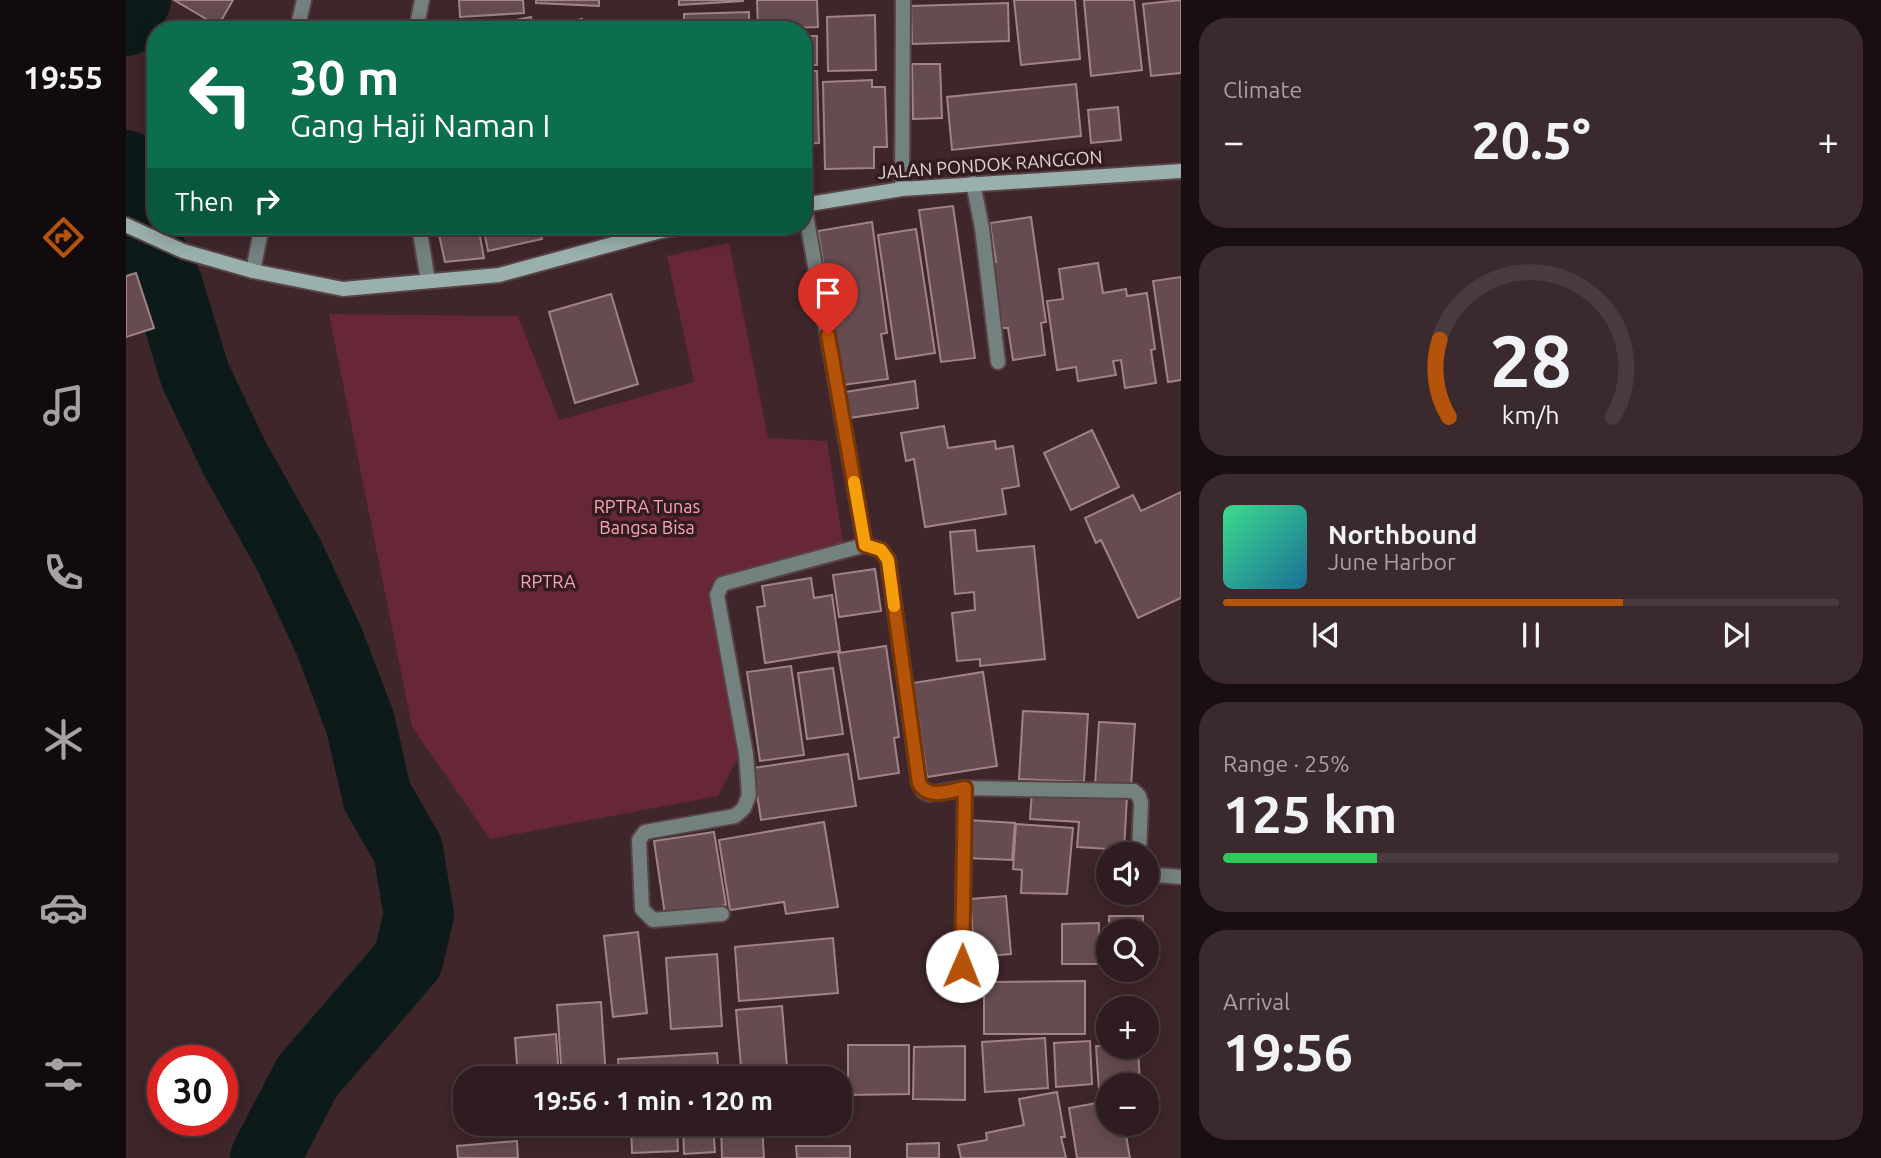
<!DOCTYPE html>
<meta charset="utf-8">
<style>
:root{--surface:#2e1c20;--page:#3a292d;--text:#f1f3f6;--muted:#a7a1a5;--line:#493a3e;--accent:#b45309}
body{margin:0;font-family:Ubuntu,sans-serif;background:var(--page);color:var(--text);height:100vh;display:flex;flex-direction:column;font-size:26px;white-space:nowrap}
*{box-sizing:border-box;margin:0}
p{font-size:23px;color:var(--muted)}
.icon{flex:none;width:38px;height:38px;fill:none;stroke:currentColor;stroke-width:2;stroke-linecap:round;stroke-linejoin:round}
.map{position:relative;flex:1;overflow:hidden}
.side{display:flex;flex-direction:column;gap:18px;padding:18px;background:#190f12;width:700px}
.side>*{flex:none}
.hud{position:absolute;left:21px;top:21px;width:665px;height:214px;border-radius:28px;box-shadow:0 4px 18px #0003,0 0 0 2px var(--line);background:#0b6e4f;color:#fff;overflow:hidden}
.controls{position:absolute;left:970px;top:842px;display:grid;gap:14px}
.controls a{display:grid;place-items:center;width:63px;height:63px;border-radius:50%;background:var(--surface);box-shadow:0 4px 18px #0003,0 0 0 2px var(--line);font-size:35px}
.speed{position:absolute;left:21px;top:1045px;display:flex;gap:14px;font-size:35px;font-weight:700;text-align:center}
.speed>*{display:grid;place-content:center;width:91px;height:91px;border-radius:50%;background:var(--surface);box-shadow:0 4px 18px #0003,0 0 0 2px var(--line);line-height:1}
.speed .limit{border:10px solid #d22;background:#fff;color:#111}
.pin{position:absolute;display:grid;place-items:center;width:60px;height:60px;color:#fff;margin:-72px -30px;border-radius:50% 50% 50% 0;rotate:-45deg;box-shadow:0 0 7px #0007}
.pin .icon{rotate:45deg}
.me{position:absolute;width:77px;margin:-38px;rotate:1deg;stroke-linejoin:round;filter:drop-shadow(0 0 5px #0008)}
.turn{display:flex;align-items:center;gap:24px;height:147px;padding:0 28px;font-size:32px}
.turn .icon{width:91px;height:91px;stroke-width:2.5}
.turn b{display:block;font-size:49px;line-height:60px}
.then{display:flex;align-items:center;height:66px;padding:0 28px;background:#0003;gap:14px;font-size:26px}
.big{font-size:52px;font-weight:700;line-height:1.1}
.side .tile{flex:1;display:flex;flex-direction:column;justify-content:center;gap:10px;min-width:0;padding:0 24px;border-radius:28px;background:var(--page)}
.side .dial{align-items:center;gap:0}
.dial svg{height:182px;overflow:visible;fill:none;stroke:var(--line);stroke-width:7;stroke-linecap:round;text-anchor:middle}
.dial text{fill:var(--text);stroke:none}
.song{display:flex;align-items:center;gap:21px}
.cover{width:84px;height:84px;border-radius:10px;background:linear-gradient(135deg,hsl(150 70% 55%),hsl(200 70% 35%))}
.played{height:7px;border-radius:4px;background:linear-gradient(90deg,var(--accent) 65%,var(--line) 65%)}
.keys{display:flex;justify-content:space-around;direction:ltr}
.heat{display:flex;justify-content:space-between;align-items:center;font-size:38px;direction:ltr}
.charge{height:10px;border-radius:5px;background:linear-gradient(90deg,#34c759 25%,var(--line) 0)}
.trip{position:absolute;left:327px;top:1066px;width:399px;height:70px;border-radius:28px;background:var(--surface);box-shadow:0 4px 18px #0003,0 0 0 2px var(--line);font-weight:700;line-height:70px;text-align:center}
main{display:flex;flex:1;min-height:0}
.dock{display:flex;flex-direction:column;width:126px;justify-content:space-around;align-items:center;background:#120b0d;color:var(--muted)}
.dock .icon{width:49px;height:49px}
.dock .selected{color:var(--accent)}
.dock b{font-size:32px;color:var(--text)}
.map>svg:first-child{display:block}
</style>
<main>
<nav class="dock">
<b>19:55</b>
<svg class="icon selected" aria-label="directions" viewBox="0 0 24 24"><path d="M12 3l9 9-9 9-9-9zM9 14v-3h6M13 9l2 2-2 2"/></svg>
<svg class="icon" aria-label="music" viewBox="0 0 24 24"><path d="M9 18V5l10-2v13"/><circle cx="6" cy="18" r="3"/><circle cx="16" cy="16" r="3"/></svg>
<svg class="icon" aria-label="phone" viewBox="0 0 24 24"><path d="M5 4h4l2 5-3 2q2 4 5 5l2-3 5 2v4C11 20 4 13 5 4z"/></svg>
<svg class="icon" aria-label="climate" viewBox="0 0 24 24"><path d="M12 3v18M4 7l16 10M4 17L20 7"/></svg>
<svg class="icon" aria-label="car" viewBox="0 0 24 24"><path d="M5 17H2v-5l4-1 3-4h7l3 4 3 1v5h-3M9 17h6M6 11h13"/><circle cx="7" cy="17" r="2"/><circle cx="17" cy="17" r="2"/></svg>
<svg class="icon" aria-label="filters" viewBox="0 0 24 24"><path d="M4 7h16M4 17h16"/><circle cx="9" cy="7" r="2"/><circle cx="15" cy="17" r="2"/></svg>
</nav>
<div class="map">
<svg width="1055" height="1158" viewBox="0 0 1055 1158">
<rect width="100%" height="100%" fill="#3e262a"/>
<polygon fill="#672736" points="603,243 642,438 701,441 718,548 585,584 616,750 592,796 364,839 286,727 203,314 392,316 433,420 568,382 541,256"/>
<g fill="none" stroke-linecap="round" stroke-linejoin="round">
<g stroke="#0c1b19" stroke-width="70">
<polyline points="0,21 3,10 10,0"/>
<polyline points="0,165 24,248 42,286 69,375 108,457 163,555 203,641 234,722 251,796 282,850 293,915 282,960 181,1077 139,1158"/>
</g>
</g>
<g fill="#664c50" stroke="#a08387" stroke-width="2">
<polygon points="48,0 107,0 92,26"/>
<polygon points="333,0 397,0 398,13 334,17"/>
<polygon points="410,0 473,0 473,6 410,3"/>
<polygon points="553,0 617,0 617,1 553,5"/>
<polygon points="631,0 691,0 692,27 632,29"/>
<polygon points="888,0 949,0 954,59 895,65"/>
<polygon points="958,0 1008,0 1016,70 965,76"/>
<polygon points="1055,0 1055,73 1025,76 1017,4"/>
<polygon points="882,3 883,41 786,44 785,6"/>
<polygon points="623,12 623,30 558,30 558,14"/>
<polygon points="749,15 750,70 702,71 701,17"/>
<polygon points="405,17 408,30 360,30 359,26"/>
<polygon points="456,19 458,30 412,30 412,28"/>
<rect x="677" y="36" width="14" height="29"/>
<polygon points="786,64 814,64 816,118 787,119"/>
<polygon points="677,71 691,71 693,143 677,144"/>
<polygon points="746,80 746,87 759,87 761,147 748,147 748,168 699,169 697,82"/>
<polygon points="950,84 955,136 826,150 821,97"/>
<polygon points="992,107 995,140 965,143 962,110"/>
<polygon points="827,206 849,358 815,362 793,210"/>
<polygon points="905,217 920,322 915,323 919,355 887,360 882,328 876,328 866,263 870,262 864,223"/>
<polygon points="746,222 761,333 755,334 762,379 717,385 692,231"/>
<polygon points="311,226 352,226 358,258 319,262"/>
<polygon points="357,226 414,226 416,239 362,251"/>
<polygon points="790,229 809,353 770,359 752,235"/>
<polygon points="972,263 977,293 1000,289 1001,296 1021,293 1029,349 1025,350 1030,383 999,388 995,360 987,361 990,375 952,381 950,367 931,370 921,301 937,299 933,269"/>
<polygon points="10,273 28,328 0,337 0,276"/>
<polygon points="1055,277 1055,380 1042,382 1027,281"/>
<polygon points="485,294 512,384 449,403 423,312"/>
<polygon points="789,381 792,408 723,418 719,392"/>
<polygon points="818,426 822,448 869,441 870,449 887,446 893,486 876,489 880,514 799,527 788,459 780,461 775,433"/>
<polygon points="966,430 993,487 945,510 918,453"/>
<polygon points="1055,492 1055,598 1012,618 975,540 970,543 959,518 1007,495 1015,511"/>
<polygon points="849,530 851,551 908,546 919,659 854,666 854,659 831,661 826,613 849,610 848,592 829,594 824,532"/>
<polygon points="749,569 755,611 713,617 707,575"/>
<polygon points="685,578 688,598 706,595 714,651 639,663 631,607 639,606 636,586"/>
<polygon points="760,646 773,737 768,738 773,773 733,779 712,653"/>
<polygon points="665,666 678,755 634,761 621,672"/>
<polygon points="707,668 717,734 681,739 672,673"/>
<polygon points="857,672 871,766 801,777 787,683"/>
<polygon points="897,711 962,714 958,782 893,779"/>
<polygon points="973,722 1009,724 1005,786 969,785"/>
<polygon points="722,754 730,806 635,820 627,768"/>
<polygon points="906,791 1001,796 998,850 951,847 953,822 904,819"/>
<polygon points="842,820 889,823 886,860 840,858"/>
<polygon points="698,822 712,907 660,914 658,902 604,910 593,840"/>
<polygon points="890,824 947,828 941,894 895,893 896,870 887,869"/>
<polygon points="588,832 600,905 539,915 528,841"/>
<polygon points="880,896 885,954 849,957 844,899"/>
<rect x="983" y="916" width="34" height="15"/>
<polygon points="973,923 972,964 936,964 936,924"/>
<polygon points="512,932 521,1013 487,1017 478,936"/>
<polygon points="707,938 712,993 613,1001 609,947"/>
<polygon points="591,954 596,1026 545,1029 540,958"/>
<polygon points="959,981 959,1034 858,1034 858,982"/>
<polygon points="475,1002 480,1078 436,1078 431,1005"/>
<polygon points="656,1006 662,1078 616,1078 610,1010"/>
<polygon points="430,1034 433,1078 392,1078 389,1038"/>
<polygon points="919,1038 922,1088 859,1092 856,1042"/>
<polygon points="964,1041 966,1084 930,1087 928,1043"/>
<polygon points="722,1045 783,1045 783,1094 722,1095"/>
<polygon points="839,1046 839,1100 787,1099 788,1047"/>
<polygon points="970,1046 1012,1046 1014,1085 982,1085 982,1091 973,1091"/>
<polygon points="591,1053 593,1078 493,1078 492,1059"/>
<polygon points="931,1092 939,1137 935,1137 940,1158 835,1158 832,1145 861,1140 860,1133 898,1125 893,1099"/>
<polygon points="982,1101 982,1124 998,1124 1004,1158 951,1158 943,1108"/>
<polygon points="505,1124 551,1124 552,1151 506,1153"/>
<polygon points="557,1124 587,1124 589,1152 558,1154"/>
<polygon points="595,1124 636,1124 638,1158 596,1158"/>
<polygon points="391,1141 392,1158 332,1158 331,1146"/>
<polygon points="813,1143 813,1158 781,1158 781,1144"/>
<polygon points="670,1146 724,1146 724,1158 671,1158"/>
</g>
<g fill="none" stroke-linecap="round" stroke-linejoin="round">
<g stroke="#584245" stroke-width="18">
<g id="street">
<polyline points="171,30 178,0"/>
<polyline points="290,30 296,0"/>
<polyline points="847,183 856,228 872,362"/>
<polyline points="776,189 777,0"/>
<polyline points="678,204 739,545"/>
<polyline points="293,226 302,281"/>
<polyline points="127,271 136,226"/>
<polyline points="739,545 755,550 762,560 793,783 797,791 803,794 839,788 1008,791 1013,796 1015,803 1013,854"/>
<polyline points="1020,871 1030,875 1055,877"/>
<polyline points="596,914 527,920 516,909 513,840 519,832 609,816 618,808 623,795 620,754 591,595 596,584 739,545"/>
<polyline points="836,966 839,788"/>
</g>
</g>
<g stroke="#584245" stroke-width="18">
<g id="secondary">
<polyline points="677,205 776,189 1055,171"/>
<polyline points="0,225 57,251 127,271 217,289 373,275 535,231 563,226"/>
</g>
</g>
<use href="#street" stroke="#73817f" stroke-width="14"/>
<use href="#secondary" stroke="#9ab0ad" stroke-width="14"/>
</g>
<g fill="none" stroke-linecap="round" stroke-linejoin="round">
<g stroke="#753606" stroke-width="18">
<path id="route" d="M 702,335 L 739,545 L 755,550 L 762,560 L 793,783 C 802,800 823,791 839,788 L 836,966"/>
</g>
<use href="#route" stroke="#b45309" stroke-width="12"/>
<polyline stroke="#f59e0b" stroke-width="12" points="728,482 739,545 755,550 762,560 768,606"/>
</g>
<g text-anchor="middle" stroke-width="7" stroke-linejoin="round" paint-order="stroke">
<g font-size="18" fill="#e2d2d4" stroke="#331c20">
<text transform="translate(864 165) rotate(-4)" y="6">JALAN PONDOK RANGGON</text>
</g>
<g font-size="18" fill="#fda5b4" stroke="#331c20">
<text x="521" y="513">RPTRA Tunas<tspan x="521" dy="21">Bangsa Bisa</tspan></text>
<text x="422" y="588">RPTRA</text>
</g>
</g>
</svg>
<div class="controls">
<a><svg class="icon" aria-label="sound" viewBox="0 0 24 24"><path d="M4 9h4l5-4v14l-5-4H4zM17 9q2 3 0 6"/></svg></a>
<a><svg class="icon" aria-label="search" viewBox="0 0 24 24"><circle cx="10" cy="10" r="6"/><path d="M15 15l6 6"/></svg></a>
<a>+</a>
<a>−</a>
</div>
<div class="speed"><div class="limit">30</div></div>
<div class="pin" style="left:702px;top:335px;background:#d93025"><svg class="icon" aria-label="arrive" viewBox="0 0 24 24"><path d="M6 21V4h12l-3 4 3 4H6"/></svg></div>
<svg class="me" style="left:836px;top:966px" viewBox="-20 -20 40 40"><circle r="19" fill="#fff"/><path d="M0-13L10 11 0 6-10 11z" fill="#b45309"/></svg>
<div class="trip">19:56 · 1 min · 120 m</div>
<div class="hud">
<div class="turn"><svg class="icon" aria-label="left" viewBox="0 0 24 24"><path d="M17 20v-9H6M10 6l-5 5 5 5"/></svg><div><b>30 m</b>Gang Haji Naman I</div></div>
<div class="then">Then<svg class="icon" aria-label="right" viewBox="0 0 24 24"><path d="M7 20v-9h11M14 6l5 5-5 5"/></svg></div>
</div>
</div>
<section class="side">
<div class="tile"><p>Climate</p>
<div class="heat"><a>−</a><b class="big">20.5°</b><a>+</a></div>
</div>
<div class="tile dial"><svg viewBox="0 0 100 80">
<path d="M14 69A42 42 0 1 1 86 69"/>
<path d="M14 69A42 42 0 0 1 10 35" stroke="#b45309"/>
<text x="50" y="56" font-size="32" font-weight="700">28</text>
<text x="50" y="72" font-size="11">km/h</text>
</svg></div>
<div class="tile">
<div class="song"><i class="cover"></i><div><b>Northbound</b><p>June Harbor</p></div></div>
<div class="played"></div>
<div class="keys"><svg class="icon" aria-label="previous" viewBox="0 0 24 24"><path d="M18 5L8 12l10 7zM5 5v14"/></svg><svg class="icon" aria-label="pause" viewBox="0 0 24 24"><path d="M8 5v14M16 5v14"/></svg><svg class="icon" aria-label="next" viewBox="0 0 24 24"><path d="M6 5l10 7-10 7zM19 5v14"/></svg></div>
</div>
<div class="tile"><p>Range · 25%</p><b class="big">125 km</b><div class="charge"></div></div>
<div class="tile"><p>Arrival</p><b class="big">19:56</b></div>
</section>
</main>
